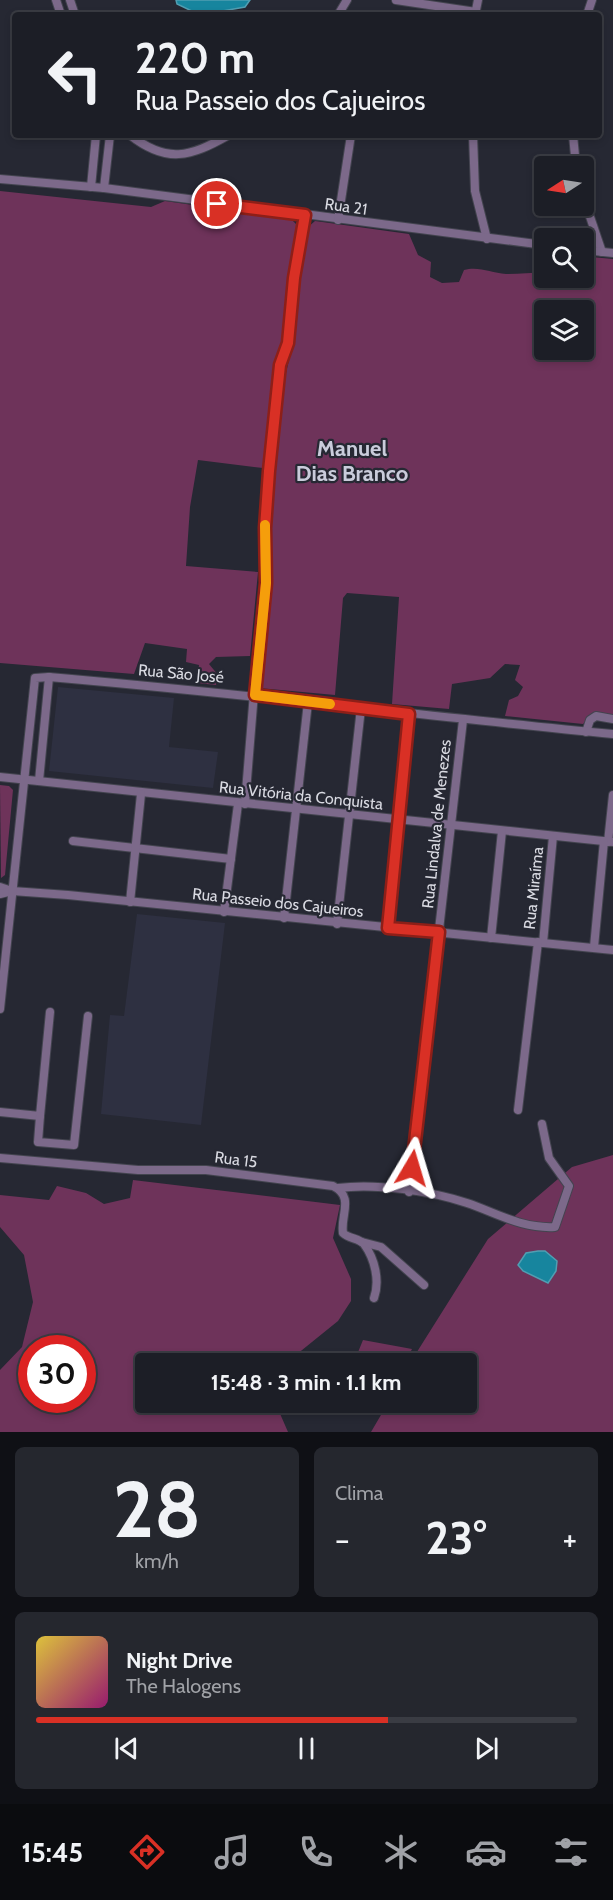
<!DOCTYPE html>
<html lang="pt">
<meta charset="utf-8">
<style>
:root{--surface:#1c1e26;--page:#25272e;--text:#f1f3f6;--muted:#a0a2a7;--line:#3a3c43;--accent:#d93025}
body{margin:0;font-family:Cabin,sans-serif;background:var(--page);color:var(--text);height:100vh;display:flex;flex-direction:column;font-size:22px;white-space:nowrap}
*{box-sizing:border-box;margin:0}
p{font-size:20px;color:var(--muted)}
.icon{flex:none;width:33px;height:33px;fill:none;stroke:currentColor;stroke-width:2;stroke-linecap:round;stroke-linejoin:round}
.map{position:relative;height:1432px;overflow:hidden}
.sheet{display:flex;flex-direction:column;gap:15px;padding:15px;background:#0f1015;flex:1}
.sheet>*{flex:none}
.guide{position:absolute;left:12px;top:12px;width:590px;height:126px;border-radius:6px;box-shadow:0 3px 9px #0003,0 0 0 2px var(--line);background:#1c1e26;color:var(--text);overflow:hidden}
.needle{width:39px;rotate:258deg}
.controls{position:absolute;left:534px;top:156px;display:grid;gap:12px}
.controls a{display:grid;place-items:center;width:60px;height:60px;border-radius:6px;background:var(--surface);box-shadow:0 3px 9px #0003,0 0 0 2px var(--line);font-size:30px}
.speed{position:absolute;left:18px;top:1335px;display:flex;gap:12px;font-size:30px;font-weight:700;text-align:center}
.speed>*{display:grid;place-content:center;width:78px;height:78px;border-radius:50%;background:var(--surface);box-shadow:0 3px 9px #0003,0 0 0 2px var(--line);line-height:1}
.speed .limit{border:9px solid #d22;background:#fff;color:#111}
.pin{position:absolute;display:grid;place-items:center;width:51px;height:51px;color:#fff;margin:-26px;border:3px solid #fff;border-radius:50%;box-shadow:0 2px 6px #0007}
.me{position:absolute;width:66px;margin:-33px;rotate:7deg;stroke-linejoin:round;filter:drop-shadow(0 0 4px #0008)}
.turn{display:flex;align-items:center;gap:21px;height:126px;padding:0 24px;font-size:27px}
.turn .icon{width:78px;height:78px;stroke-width:2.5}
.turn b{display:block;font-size:42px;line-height:51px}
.big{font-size:45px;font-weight:800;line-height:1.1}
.sheet .widget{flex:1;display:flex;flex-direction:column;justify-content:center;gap:9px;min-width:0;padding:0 21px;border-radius:9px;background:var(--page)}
.sheet .dial{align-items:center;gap:0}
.dial b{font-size:78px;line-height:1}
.song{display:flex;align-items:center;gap:18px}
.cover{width:72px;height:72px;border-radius:9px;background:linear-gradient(135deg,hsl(50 70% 55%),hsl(320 70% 35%))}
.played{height:6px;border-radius:3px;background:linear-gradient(90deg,var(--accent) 65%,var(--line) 65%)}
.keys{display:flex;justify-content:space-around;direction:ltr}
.heat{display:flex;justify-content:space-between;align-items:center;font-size:33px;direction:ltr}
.sheet .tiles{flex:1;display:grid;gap:15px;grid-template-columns:1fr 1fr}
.widget:last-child{grid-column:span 2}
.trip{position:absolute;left:135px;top:1353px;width:342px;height:60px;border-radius:6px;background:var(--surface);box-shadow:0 3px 9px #0003,0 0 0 2px var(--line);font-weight:800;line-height:60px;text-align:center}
.tab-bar{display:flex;height:96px;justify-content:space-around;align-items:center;background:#0b0c0f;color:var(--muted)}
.tab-bar .icon{width:42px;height:42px}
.tab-bar .on{color:var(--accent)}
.tab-bar b{font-size:27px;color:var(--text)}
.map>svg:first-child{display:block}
</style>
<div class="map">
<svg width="613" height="1432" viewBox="0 0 613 1432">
<rect width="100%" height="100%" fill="#262833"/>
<g fill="#2e3041">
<polygon points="58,687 174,698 169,747 218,752 213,788 49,771"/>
<polygon points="137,914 225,923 201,1125 101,1114 110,1015 124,1016"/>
</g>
<g fill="#6e335a" fill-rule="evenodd">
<polygon points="0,191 151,207 165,201 291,219 298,226 263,468 198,460 190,507 186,566 258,572 250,656 216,657 209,664 218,675 216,685 197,683 199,665 186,662 187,649 145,643 134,674 0,663"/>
<path d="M 315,221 L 409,234 L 418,255 L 431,262 L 430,277 L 442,283 L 459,282 L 464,270 C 479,266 491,273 506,274 C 519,274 532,273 544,272 L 544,278 L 584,278 L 584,267 L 591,257 L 613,259 L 613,716 L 594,713 L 583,724 L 505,716 L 509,700 L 518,696 L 523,687 L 515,680 L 520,665 L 505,664 L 490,678 L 452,684 L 449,709 L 392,704 L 399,597 L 347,593 L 343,598 L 335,695 L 259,688 L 269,596 L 272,503 L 284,382 L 293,342 L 307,228 ZM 544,310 L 584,310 L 584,350 L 544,350 Z"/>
<polygon points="0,785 9,786 13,790 5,875 1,878"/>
<polygon points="613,1155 613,1432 371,1432 388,1403 466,1402 466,1364 410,1363 488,1239 572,1167"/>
<path d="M 133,1180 L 340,1205 L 333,1238 L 351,1279 L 351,1301 L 338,1321 L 286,1363 L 146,1364 L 146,1402 L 279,1403 L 278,1409 L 288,1432 L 0,1432 L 0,1370 L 22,1347 L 33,1302 L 24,1255 L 0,1227 L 0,1195 L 49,1200 L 57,1186 L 86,1193 L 104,1204 L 130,1198 ZM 82,1348 L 82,1400 L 32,1400 L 32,1348 Z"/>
<polygon points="363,1340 412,1349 405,1363 354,1362"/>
</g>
<g fill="#17859e" stroke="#519eb2" stroke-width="1.5">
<polygon points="176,0 250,0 245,7 200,15 177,4"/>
<polygon points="538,1251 545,1251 557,1261 556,1271 548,1283 523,1271 518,1265 526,1253"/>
</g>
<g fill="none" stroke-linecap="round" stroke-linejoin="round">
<g stroke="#43444f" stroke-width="10">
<g id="minor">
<polyline points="56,0 61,15"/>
<polyline points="70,0 75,15"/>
<polyline points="396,0 476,12"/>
<polyline points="338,15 347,0"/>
<polyline points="475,15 478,0"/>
<polyline points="587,15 592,0"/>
<path d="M 130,135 C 167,164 190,157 229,135"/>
<polyline points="452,135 455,135"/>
<polyline points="473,135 475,191 487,239"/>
<polyline points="573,135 576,166"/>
<polyline points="0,179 104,188 544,245"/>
<polyline points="91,187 96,135"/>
<polyline points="104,188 110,135"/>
<polyline points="584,199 602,252"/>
<polyline points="338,220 351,135"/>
<polyline points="584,250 613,253"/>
<polyline points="586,732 590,720 596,716 613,719"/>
<polyline points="0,777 613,842"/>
<polyline points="39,781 49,677"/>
<polyline points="245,804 256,668 266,583 265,528 269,471 280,365 288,343 294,278 305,215"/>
<polyline points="73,841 231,859"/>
<polyline points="608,842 613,795"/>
<polyline points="0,887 12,891"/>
<polyline points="0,894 12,891 68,895 613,950"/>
<polyline points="130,902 141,794"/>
<polyline points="224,912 238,804"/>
<polyline points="284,918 308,702"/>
<polyline points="337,924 361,708"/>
<polyline points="388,928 409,714"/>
<polyline points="491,938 502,831"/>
<polyline points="543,943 553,836"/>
<polyline points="594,947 604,841"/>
<path d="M 0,1009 L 35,678 L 49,677 C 238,693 425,716 613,734"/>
<polyline points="518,1110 538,942"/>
<polyline points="0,1112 40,1116 50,1012"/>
<polyline points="40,1116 38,1142 74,1145 88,1016"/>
<path d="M 0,1158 L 138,1170 L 206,1170 L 333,1186 C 355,1197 340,1215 343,1233 C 349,1239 359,1238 364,1244 C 375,1259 380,1281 374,1298"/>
<path d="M 338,1188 C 376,1183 431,1191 467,1203 C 497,1213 522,1229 555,1227 L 569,1186 L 549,1158 L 542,1124"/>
<polyline points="409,1192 463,720"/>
<polyline points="362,1242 381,1247 424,1285"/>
</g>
</g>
<use href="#minor" stroke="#7c698a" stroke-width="8"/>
</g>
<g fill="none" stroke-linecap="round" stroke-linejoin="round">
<g stroke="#8d1f18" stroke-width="15">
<polyline id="route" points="217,204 305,215 294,278 288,343 280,365 269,471 265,528 266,583 255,695 409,714 388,928 439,932 412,1168"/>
</g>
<use href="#route" stroke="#d93025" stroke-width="10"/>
<polyline stroke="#f59e0b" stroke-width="10" points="265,525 266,583 255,695 330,704"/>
</g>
<g text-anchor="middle" stroke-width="4.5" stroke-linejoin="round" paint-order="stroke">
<g font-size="16" fill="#d9dae2" stroke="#262833">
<text transform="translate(346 206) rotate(8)" y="6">Rua 21</text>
<text transform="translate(181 673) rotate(5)" y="6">Rua São José</text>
<text transform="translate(301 795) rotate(6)" y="6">Rua Vitória da Conquista</text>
<text transform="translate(436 824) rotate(-84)" y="6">Rua Lindalva de Menezes</text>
<text transform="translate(533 888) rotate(-84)" y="6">Rua Miraíma</text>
<text transform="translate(278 902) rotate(6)" y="6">Rua Passeio dos Cajueiros</text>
<text transform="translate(236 1159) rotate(7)" y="6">Rua 15</text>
</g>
<g font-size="22" font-weight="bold" fill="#caccdb" stroke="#262833">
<text x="352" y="456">Manuel<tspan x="352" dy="25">Dias Branco</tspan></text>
</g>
</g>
</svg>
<div class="controls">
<a><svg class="needle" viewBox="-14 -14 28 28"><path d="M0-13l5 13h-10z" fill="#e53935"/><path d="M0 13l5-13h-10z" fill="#a0a2a7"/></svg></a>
<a><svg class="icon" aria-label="search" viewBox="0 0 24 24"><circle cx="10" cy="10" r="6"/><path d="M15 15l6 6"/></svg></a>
<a><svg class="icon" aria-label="layers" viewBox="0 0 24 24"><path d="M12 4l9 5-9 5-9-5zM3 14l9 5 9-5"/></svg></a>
</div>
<div class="speed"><div class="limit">30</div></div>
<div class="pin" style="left:217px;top:204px;background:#d93025"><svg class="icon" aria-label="arrive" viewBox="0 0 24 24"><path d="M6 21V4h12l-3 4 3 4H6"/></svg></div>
<svg class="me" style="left:412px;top:1168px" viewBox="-20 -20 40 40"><path d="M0-17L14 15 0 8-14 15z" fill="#d93025" stroke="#fff" stroke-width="4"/></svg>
<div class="trip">15:48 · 3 min · 1.1 km</div>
<div class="guide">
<div class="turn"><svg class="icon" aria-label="left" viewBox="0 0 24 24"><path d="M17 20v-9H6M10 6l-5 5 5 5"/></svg><div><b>220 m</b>Rua Passeio dos Cajueiros</div></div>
</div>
</div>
<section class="sheet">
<div class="tiles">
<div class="widget dial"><b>28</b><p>km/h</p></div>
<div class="widget"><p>Clima</p>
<div class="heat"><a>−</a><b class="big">23°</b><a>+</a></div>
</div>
<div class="widget">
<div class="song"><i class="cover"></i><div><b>Night Drive</b><p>The Halogens</p></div></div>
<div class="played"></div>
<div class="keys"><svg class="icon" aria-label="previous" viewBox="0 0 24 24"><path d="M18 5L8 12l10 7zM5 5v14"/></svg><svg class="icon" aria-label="pause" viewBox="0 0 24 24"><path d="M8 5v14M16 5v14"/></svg><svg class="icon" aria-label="next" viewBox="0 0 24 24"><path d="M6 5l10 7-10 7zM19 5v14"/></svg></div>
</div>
</div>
</section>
<nav class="tab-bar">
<b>15:45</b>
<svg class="icon on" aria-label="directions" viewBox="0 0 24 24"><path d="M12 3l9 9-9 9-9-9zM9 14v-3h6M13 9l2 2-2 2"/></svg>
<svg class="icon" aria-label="music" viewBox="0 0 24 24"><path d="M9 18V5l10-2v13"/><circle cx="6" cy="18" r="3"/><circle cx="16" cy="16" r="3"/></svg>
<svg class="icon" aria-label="phone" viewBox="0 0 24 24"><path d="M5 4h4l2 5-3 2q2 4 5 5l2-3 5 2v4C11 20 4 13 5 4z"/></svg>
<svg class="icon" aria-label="climate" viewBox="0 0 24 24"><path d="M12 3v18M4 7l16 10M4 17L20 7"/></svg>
<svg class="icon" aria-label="car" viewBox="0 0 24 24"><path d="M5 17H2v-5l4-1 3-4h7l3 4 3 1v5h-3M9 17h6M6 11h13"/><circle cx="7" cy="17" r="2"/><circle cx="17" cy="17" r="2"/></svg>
<svg class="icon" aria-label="filters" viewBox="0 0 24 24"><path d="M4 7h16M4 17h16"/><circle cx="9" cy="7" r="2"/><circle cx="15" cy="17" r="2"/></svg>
</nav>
